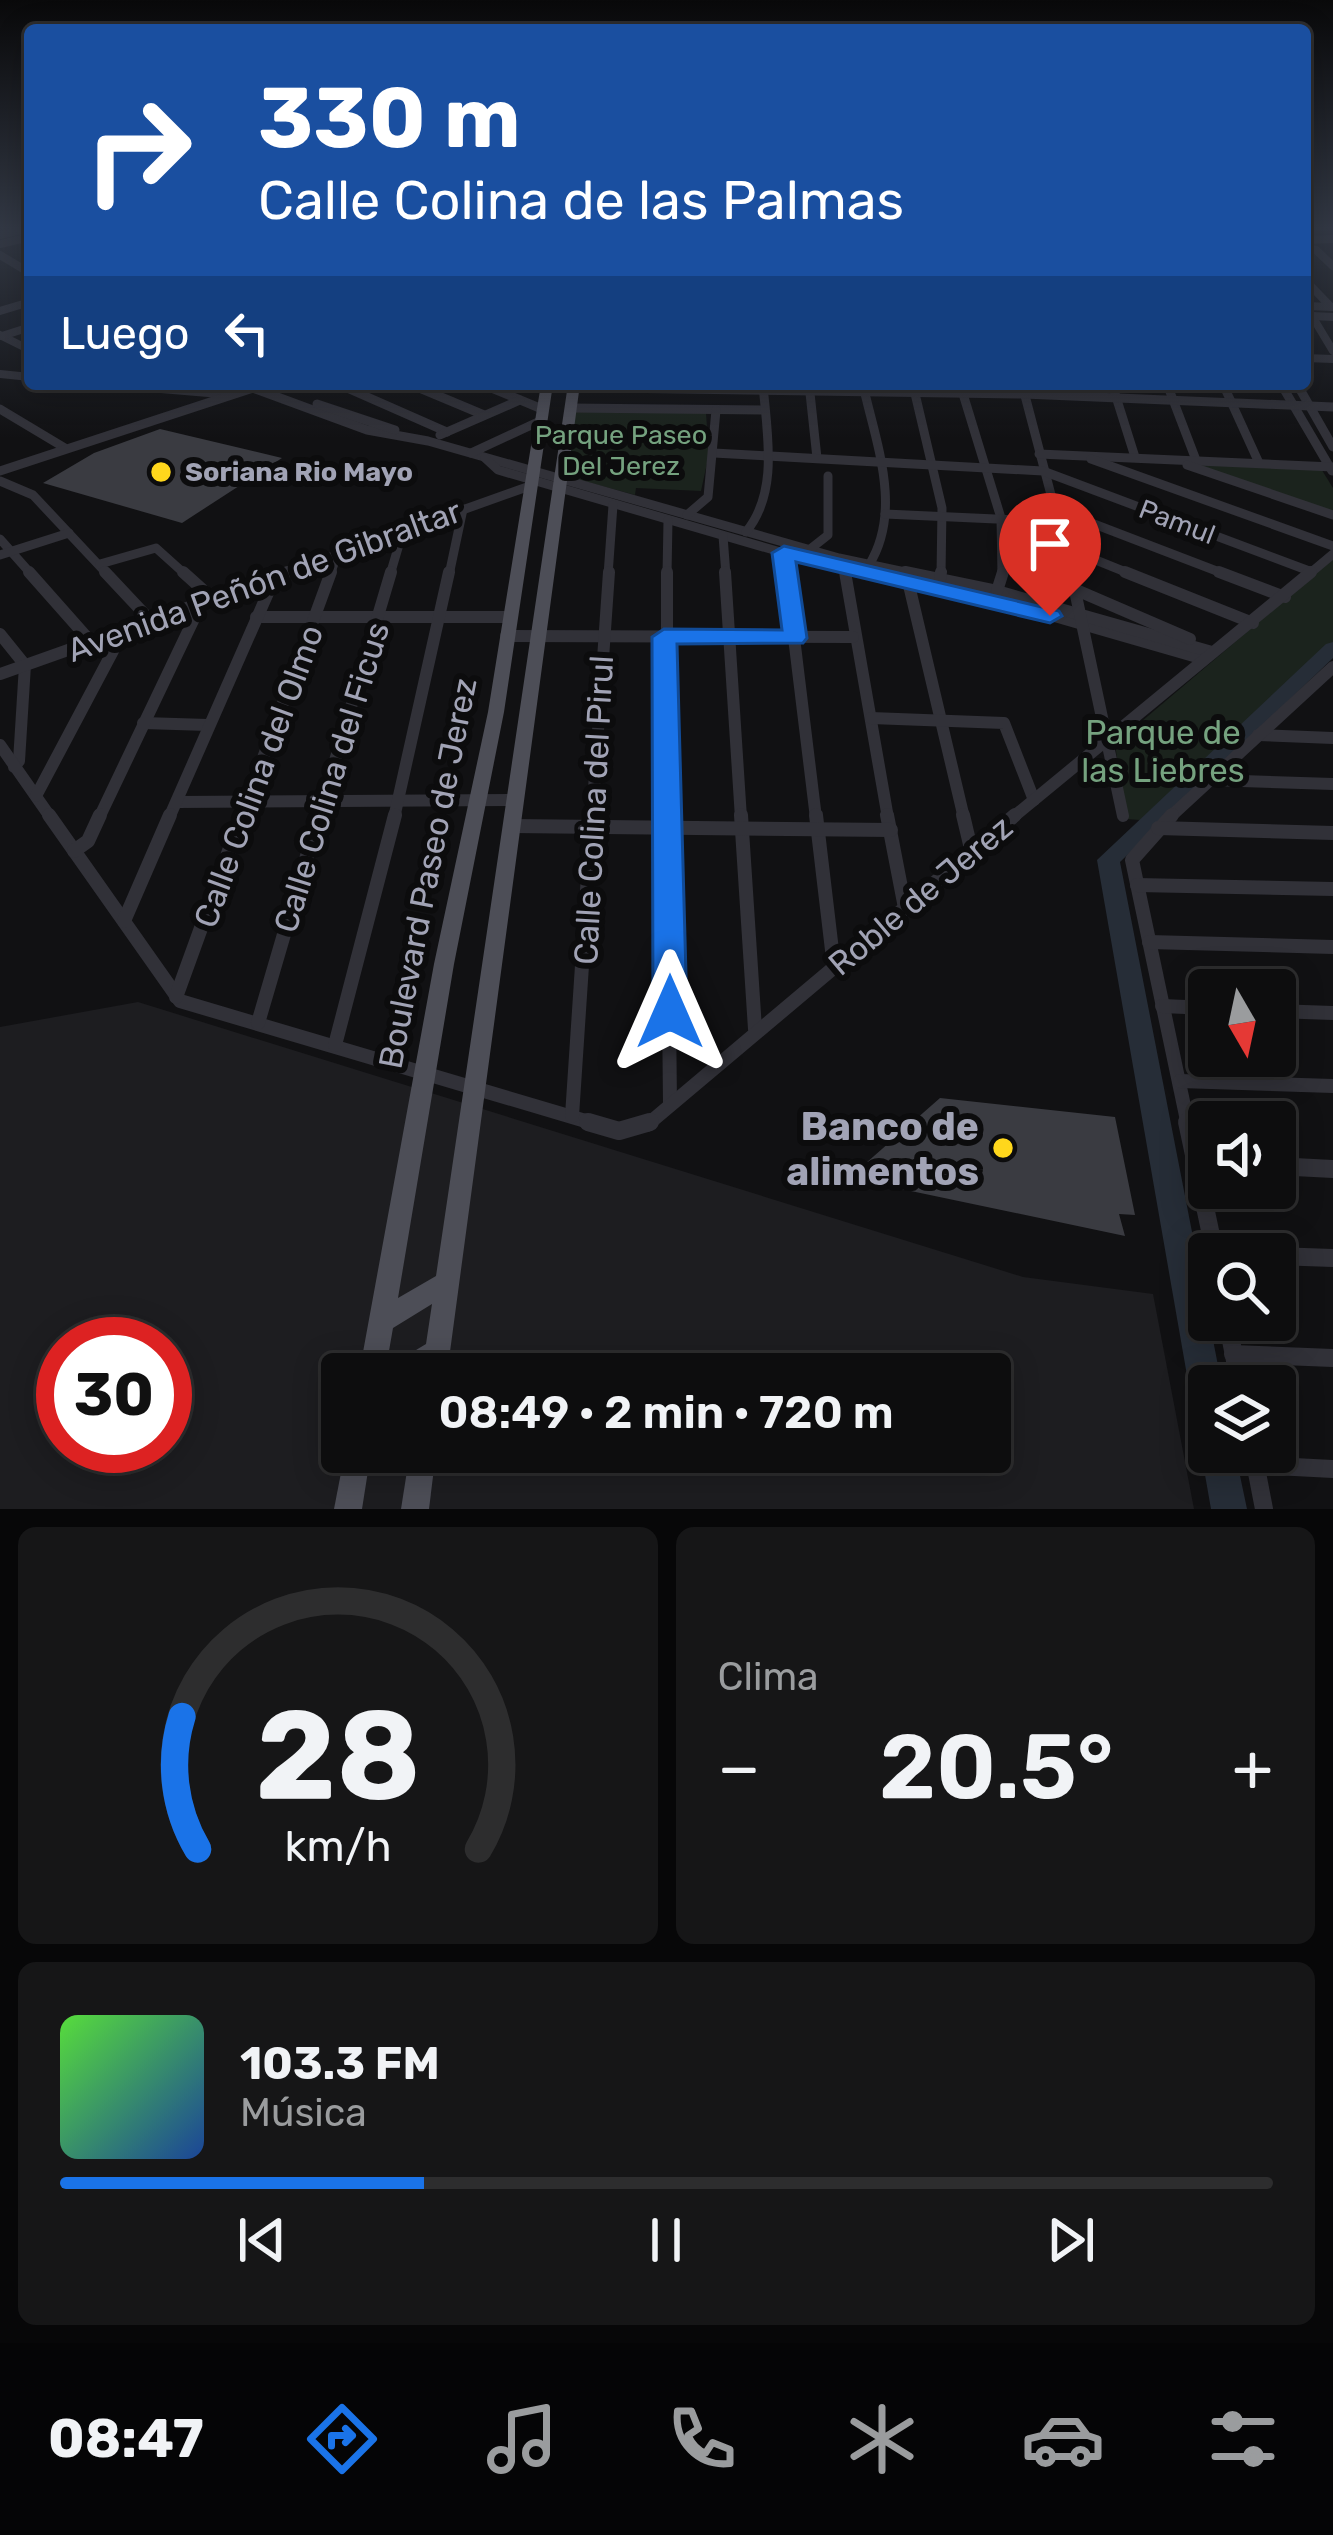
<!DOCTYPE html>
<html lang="es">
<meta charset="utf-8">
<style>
:root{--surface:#0d0d0e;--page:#161617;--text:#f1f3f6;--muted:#9a9c9e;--line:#2d2d2e;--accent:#1a73e8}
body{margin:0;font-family:Rubik,sans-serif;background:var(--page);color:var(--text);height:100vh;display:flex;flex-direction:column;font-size:45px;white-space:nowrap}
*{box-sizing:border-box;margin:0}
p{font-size:39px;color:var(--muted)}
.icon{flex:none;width:66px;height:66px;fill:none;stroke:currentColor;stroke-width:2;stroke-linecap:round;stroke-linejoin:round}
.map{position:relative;height:1509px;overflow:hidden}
.sheet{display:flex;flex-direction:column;gap:18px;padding:18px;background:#070708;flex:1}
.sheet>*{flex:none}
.guide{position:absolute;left:24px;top:24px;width:1287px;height:366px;border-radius:12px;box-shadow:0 6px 30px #0003,0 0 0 3px var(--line);background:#1a4fa0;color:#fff;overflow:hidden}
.needle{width:78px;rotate:171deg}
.controls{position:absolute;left:1188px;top:969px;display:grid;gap:24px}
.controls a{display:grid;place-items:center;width:108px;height:108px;border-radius:12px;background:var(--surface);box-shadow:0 6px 30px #0003,0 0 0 3px var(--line);font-size:60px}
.speed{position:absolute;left:36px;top:1317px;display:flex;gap:24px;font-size:60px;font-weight:700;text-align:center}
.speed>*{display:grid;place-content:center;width:156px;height:156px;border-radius:50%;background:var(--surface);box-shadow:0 6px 30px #0003,0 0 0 3px var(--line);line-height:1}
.speed .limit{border:18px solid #d22;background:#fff;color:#111}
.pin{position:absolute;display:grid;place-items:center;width:102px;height:102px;color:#fff;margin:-123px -51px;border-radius:50% 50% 50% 0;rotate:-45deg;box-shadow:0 0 12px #0007}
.pin .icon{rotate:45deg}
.me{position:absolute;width:132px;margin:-66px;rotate:0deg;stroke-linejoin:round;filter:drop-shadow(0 0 9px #0008)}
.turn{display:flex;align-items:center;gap:42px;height:252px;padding:0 36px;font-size:54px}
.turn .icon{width:156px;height:156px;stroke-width:2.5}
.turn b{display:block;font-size:84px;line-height:102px}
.then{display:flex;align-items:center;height:114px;padding:0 36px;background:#0003;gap:24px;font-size:45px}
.big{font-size:90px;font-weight:600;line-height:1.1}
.sheet .widget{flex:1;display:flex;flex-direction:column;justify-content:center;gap:18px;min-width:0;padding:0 42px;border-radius:18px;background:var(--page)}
.sheet .dial{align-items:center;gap:0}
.dial svg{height:312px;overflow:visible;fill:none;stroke:var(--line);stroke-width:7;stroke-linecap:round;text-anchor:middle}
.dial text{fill:var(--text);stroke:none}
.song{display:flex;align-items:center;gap:36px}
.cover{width:144px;height:144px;border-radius:18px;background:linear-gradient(135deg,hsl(110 70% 55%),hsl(220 70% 35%))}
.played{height:12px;border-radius:6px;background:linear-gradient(90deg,var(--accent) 30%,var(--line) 30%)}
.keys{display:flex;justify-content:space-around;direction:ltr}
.heat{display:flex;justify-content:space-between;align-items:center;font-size:66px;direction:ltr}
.sheet .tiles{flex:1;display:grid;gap:18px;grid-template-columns:1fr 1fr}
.widget:last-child{grid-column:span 2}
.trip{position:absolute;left:321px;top:1353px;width:690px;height:120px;border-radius:12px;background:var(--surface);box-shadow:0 6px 30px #0003,0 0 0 3px var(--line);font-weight:600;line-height:120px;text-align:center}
.tabs{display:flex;height:192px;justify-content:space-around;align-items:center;background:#050506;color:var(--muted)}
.tabs .icon{width:84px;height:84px}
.tabs .on{color:var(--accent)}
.tabs b{font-size:54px;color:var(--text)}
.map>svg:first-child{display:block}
</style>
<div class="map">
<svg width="1333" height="1509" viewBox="0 0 1333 1509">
<rect width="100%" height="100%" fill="#111113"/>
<path fill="#1d1d20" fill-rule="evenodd" d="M 138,1002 L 1023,1277 L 1153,1294 L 1194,1509 L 0,1509 L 0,1027 ZM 63,1344 L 165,1344 L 165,1446 L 63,1446 ZM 342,1374 L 990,1374 L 990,1452 L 342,1452 Z"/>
<g fill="#1b231d">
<polygon points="574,411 706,413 709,454 701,491 636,488 635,495 565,476"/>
<polygon points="1177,459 1320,467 1333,488 1333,512"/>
<polygon points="1333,559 1333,642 1140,820 1126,819 1115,744"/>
</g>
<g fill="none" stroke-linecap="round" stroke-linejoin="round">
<g fill="#262d37" fill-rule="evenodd">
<polygon points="1333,642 1333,658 1120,862 1222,1386 1209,1386 1209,1420 1197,1415 1192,1404 1097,860 1326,644"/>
<polygon points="1209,1439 1209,1452 1235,1452 1247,1509 1211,1509 1201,1452"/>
</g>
</g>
<g fill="#3a3b41">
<polygon points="160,429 282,458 182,523 43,483 94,453"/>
<polygon points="940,1098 1115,1117 1135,1215 1119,1214 1125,1236 849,1178"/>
</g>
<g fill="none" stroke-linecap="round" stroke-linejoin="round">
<g stroke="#313138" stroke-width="8">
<polyline points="1305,227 1322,226"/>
<polyline points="0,235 30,228"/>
<polyline points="1305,240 1333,239"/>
<polyline points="0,244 30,237"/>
<polyline points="1305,248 1316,250 1333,266"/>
<polyline points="0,255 30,273"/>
<polyline points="1305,280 1331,307"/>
<polyline points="1305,306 1333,307"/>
<polyline points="0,311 30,302"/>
<polyline points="1312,316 1333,351"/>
<polyline points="1312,316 1333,317"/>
<polyline points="0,335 30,350"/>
<polyline points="2,336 30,327"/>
<polyline points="1305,358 1333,359"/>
<polyline points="0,374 30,377"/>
</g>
<g stroke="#313138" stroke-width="9">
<polyline points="108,384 226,394"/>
<polyline points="242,384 367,430 428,441 839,558 919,575"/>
<polyline points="338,384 447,432"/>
<polyline points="410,384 484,415"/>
<polyline points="482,384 542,409"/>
<polyline points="809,384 817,458"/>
<polyline points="960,384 1001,518 1002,575"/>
<polyline points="1022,384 1072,575"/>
<polyline points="1112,384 1135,457"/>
<polyline points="1167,384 1196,460"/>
<polyline points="1223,384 1259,463"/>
<polyline points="1281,384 1332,471"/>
<polyline points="1297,384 1333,447"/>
<path d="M 863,385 C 876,443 903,510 869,565"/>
<polyline points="913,385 942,508 941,575"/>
<polyline points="546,387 1024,394 1333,407"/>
<polyline points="317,404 395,430"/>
<polyline points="570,408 764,410"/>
<polyline points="0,409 65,448"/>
<polyline points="440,435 520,400"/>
<polyline points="471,453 540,421"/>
<polyline points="714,453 1043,471 1312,572"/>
<polyline points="1039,454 1333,467"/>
<polyline points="485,458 498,470 784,553 881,575"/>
<polyline points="1091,459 1333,546"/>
<polyline points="1187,465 1333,515"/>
<polyline points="0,471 265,384"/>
<polyline points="0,481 33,495 108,575"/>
<polyline points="1055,509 1227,575"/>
<polyline points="885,514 1059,522"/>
<polyline points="687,515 708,497 716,410"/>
<path d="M 746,532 C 779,492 767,433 763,385"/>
<polyline points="723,536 726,575"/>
<polyline points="0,539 32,575"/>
<polyline points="1066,548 1133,575"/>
<polyline points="809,550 828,535 828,476"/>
<polyline points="784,553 787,575"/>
<polyline points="0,555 69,533"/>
<polyline points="100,564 156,548 186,575"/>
<polyline points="845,568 846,575"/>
<polyline points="280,575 527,487"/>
<polyline points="330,575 337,555"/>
<polyline points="390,575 403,531"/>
<polyline points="449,575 463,509"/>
<polyline points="608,575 613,505"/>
<polyline points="667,575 668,520"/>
<polyline points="1308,575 1333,554"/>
</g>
<g stroke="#313138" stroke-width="12">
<polyline points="29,572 91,642"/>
<polyline points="105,572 151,621"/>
<polyline points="183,572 213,599"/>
<polyline points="667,572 667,818"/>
<polyline points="725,572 741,818"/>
<polyline points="786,572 816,818"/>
<polyline points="845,572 888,818"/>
<polyline points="868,572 1020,606 1204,659"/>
<polyline points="905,572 997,591 1212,652"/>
<polyline points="1071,572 1123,816"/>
<polyline points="1125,572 1253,623"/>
<polyline points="1219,572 1285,597"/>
<polyline points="940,579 941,572"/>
<polyline points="908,581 964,818"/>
<polyline points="1074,589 1190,639"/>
<polyline points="997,591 1003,572"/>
<polyline points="256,617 509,617"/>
<polyline points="0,634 25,665 19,761 14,767"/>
<polyline points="506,636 853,637"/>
<polyline points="0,674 288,572"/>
<polyline points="871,718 1004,723 1034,800"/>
<polyline points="143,723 208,725"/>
<polyline points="1258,735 1333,738"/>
<polyline points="0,745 51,818"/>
<polyline points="1211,780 1333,784"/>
<polyline points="36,796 113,651"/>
<polyline points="177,802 516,800"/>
<polyline points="99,818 201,604"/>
<polyline points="169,818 275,577"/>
<polyline points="241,818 331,572"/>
<polyline points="318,818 391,572"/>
<polyline points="394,818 449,572"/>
<polyline points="592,818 609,572"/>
<polyline points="1012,818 1311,572"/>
<polyline points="1169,818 1333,667"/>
</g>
<g stroke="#313138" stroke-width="14">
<polyline points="49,815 180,1001 599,1125"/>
<polyline points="667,815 670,1104"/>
<polyline points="741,815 755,1029"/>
<polyline points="816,815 834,967"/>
<polyline points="887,815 905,908"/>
<polyline points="963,815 972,853"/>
<polyline points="1172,815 1132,860 1188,1125"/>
<polyline points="512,826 891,830"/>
<polyline points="1158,828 1333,833"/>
<polyline points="74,851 88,841 100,815"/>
<polyline points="1137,885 1333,889"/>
<polyline points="124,921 170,815"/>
<polyline points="1149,942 1333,947"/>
<polyline points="176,997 242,815"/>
<polyline points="1162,1006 1209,1008"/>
<polyline points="1275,1011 1333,1013"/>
<polyline points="258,1023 319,815"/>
<polyline points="335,1045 395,815"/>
<polyline points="1180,1081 1333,1086"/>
<polyline points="572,1116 592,815"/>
<polyline points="647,1125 1015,815"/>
</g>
<g stroke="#313138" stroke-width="18">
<polyline points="588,1122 619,1131 650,1122"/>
<polyline points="1187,1122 1215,1254"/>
<polyline points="1275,1166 1333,1169"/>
<polyline points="1275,1256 1333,1258"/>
<polyline points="1227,1320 1240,1386"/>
<polyline points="1233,1354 1333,1358"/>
<polyline points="1253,1452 1264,1509"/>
<polyline points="1256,1465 1333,1469"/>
</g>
<g fill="#4d4e57" fill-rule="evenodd">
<path d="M 541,384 L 553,384 L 504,712 L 454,964 L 398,1298 L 436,1276 L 568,384 L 580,384 L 447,1374 L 359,1374 L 434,964 L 488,712 ZM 432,1304 L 426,1344 L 386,1368 L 393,1328 Z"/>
<polygon points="345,1452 371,1452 362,1509 334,1509"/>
<polygon points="410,1452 436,1452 429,1509 401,1509"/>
</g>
</g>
<linearGradient id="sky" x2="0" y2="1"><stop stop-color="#09090a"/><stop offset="0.52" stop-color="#323844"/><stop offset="1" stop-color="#323844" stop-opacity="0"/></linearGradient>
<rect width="1333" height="438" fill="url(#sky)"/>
<polygon fill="#1a73e8" stroke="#114b97" stroke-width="3" points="784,546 1059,611 1062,616 1050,623 796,562 807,638 803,643 677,644 687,1012 682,1021 670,1024 658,1021 653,1012 652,637 664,629 782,630 772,553"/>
<g fill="#ffd71c" stroke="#0c0c0d" stroke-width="4.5">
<circle cx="161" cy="472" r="12"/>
<circle cx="1003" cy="1148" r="12"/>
</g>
<g text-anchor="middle" stroke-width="12" stroke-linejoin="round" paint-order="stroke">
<g font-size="27" fill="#75a27f" stroke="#0c0c0d">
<text x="621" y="444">Parque Paseo<tspan x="621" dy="31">Del Jerez</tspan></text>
</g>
<g font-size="27" font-weight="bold" fill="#a1a3b5" stroke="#0c0c0d" text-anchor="start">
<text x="185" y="481">Soriana Rio Mayo</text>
</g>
<g font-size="27" fill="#a1a3b5" stroke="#0c0c0d">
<text transform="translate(1177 522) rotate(21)" y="9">Pamul</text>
</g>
<g font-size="33" fill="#a1a3b5" stroke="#0c0c0d">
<text transform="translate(264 580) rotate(-20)" y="12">Avenida Peñón de Gibraltar</text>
<text transform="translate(258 776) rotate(-70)" y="12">Calle Colina del Olmo</text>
<text transform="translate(331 777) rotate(-73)" y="12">Calle Colina del Ficus</text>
<text transform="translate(593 810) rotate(-87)" y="12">Calle Colina del Pirul</text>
<text transform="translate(427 873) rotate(-79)" y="12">Boulevard Paseo de Jerez</text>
<text transform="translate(920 895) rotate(-40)" y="12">Roble de Jerez</text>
</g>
<g font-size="33" fill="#75a27f" stroke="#0c0c0d">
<text x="1163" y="744">Parque de<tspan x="1163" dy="38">las Liebres</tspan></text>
</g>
<g font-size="39" font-weight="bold" fill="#a1a3b5" stroke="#0c0c0d" text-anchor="end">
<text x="979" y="1140">Banco de<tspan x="979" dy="45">alimentos</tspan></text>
</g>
</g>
</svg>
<div class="controls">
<a><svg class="needle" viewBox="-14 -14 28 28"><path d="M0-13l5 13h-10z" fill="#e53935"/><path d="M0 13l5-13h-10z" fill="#9a9c9e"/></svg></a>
<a><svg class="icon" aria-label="sound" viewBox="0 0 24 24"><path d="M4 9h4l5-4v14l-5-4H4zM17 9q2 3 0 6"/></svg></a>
<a><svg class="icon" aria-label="search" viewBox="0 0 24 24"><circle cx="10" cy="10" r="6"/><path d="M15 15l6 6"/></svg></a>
<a><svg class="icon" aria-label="layers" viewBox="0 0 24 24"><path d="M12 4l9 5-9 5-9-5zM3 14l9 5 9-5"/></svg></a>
</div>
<div class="speed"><div class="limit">30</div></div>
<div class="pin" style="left:1050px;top:616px;background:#d93025"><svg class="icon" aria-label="arrive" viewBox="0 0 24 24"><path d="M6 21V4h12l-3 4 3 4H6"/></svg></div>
<svg class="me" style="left:670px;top:1012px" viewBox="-20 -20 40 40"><path d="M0-17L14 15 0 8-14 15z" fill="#1a73e8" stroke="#fff" stroke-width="4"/></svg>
<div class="trip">08:49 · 2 min · 720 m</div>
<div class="guide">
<div class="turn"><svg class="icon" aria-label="right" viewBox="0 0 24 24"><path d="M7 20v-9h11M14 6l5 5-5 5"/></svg><div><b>330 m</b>Calle Colina de las Palmas</div></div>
<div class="then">Luego<svg class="icon" aria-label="left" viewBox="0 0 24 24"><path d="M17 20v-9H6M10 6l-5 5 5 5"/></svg></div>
</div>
</div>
<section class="sheet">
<div class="tiles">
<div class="widget dial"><svg viewBox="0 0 100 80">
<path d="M14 69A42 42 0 1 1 86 69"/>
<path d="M14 69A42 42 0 0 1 10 35" stroke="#1a73e8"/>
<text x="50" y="56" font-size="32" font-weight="700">28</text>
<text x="50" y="72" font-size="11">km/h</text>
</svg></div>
<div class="widget"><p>Clima</p>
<div class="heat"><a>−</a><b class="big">20.5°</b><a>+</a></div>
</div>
<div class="widget">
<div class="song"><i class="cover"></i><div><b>103.3 FM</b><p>Música</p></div></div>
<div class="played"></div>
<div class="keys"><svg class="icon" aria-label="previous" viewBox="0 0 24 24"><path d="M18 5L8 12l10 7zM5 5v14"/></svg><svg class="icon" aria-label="pause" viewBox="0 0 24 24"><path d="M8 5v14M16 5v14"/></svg><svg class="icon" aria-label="next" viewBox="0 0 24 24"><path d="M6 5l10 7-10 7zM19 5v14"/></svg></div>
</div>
</div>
</section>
<nav class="tabs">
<b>08:47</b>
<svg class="icon on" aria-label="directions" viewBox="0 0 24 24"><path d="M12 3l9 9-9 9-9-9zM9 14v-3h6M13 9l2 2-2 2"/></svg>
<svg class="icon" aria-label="music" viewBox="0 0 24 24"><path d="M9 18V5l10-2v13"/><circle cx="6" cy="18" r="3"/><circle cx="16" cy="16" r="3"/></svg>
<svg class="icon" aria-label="phone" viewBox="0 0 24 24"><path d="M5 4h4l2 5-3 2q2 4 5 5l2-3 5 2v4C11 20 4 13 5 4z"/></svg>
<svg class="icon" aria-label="climate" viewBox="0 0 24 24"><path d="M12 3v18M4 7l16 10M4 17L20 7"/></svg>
<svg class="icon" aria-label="car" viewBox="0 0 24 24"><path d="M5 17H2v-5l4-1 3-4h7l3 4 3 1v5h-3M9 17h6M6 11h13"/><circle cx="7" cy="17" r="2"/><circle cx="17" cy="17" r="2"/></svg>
<svg class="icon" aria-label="filters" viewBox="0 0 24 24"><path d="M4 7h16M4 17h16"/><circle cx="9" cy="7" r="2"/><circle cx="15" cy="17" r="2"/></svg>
</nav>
